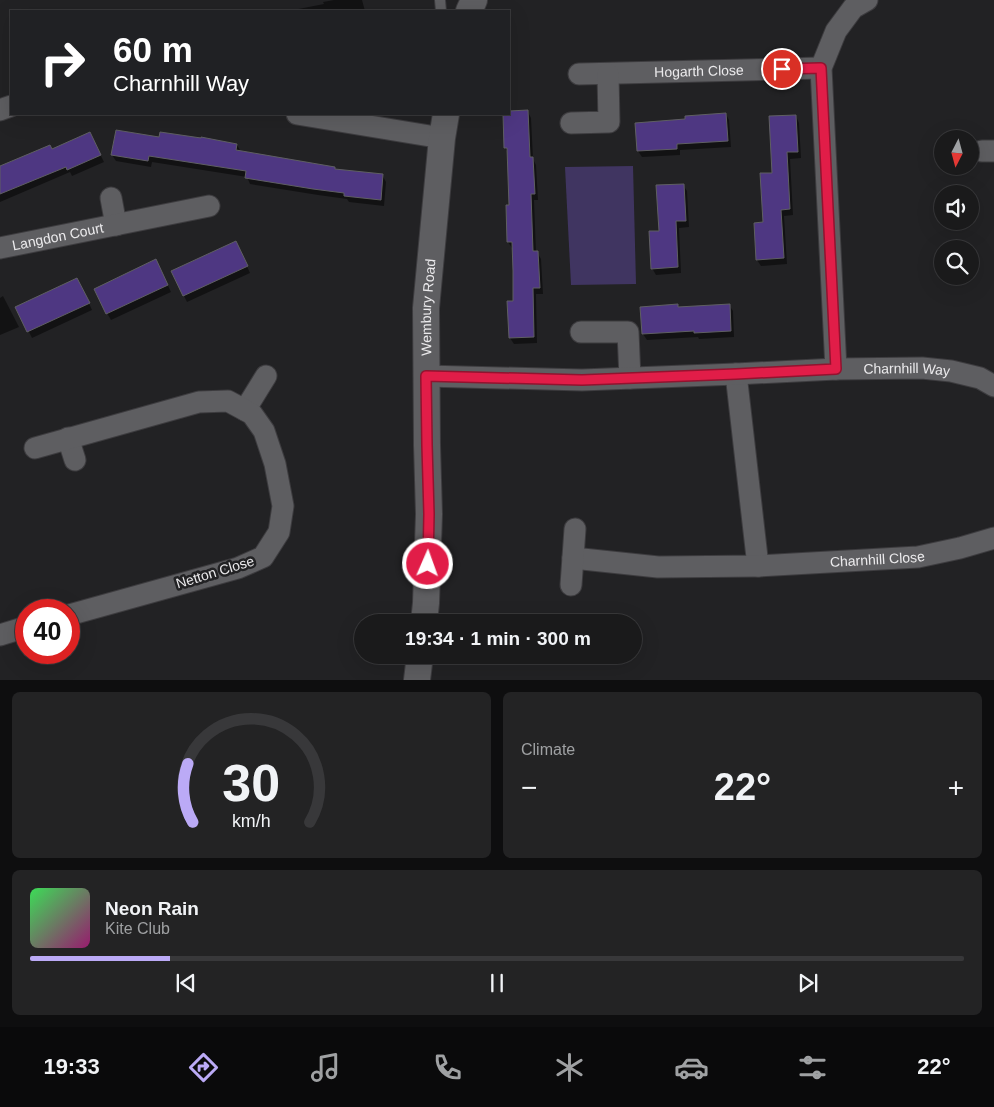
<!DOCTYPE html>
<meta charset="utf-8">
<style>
:root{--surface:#1a1a1b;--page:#232324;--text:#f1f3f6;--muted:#9fa1a3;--line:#38383a;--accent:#bbaaf6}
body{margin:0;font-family:Arial,sans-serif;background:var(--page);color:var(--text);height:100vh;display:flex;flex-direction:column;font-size:19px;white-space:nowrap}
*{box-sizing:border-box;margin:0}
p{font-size:16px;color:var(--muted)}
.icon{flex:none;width:28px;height:28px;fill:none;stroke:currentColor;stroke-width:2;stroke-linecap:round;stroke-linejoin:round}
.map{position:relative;height:680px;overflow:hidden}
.details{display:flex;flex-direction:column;gap:12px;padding:12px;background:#0e0e0f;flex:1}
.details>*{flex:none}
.top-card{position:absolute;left:10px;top:10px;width:500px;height:105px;border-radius:0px;box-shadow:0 5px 20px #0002,0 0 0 1px var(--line);background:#202124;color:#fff;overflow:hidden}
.needle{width:32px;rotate:186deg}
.tools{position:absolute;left:934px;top:130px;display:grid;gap:10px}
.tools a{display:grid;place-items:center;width:45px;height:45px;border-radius:50%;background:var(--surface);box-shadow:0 5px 20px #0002,0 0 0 1px var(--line);font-size:25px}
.speed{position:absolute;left:15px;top:599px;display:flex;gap:10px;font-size:25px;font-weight:700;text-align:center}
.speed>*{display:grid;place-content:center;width:65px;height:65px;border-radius:50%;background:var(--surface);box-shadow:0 5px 20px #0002,0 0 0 1px var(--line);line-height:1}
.speed .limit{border:8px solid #d22;background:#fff;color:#111}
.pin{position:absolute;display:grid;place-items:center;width:42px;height:42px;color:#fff;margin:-21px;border:2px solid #fff;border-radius:50%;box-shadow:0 1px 5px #0007}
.me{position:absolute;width:55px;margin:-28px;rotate:2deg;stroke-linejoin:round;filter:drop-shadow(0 0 4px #0008)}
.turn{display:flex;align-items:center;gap:18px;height:105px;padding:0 20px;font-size:22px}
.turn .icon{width:65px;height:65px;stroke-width:2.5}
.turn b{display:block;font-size:35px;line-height:42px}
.big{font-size:38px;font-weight:600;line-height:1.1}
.details .tile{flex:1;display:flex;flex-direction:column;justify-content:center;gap:8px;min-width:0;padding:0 18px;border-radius:8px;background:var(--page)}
.details .dial{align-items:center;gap:0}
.dial svg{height:130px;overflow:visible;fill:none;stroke:var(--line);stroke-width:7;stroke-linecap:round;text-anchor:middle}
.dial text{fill:var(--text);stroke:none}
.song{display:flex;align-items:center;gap:15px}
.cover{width:60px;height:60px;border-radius:8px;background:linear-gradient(135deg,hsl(130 70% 55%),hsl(320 70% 35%))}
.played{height:5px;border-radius:2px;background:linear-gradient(90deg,var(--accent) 15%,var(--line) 15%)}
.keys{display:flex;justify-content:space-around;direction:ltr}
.heat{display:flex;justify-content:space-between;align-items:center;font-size:28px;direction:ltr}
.details .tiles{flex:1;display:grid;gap:12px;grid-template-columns:1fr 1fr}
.tile:last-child{grid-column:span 2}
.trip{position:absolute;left:354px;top:614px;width:288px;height:50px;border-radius:25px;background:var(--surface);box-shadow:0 5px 20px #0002,0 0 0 1px var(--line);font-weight:600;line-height:50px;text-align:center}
.menu{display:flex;height:80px;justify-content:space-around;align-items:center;background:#0a0a0b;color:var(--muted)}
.menu .icon{width:35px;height:35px}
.menu .current{color:var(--accent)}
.menu b{font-size:22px;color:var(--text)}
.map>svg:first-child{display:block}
</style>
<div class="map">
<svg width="994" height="680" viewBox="0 0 994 680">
<rect width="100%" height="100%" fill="#222224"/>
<polygon fill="#403561" points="633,166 636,284 571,285 565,167"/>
<g fill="#0007">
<polygon points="334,0 362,0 365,11 288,11 324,4 323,2"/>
<polygon points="528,112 531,118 533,159 536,165 538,200 534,200 536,252 537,252 541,259 543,294 536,294 537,343 514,344 510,338 515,302 513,248 512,248 508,242 510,206 509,154 505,148 504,114"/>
<polygon points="726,114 729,120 731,147 680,150 680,155 642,157 638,151 686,121"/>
<polygon points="796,116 799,123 801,158 790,159 793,215 784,216 787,264 761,266 757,260 773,174"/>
<polygon points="160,138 237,145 241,152 335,168 336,170 382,175 386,182 384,206 349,202 347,199 318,195 250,184 247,177 152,162 151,167 116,161 112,155"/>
<polygon points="93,140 104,162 72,176 70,172 0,202 0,167 51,150"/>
<polygon points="683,185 687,191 689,227 679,228 681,273 656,275 652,268 660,232"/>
<polygon points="239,249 250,273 187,302 184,296"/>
<polygon points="159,267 171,292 111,320 107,313"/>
<polygon points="81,286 92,310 32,338 17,308"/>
<polygon points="3,296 19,327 0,335 0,298"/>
<polygon points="729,305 733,311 734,337 699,339 698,337 647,340 643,334 678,308"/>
</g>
<g fill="#4e3782" stroke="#5f5f62">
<polygon points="528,110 530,157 533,157 534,176 535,194 531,194 533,251 538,251 540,288 533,288 534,337 509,338 507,301 513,301 513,271 512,242 507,242 506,205 509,205 508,177 507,148 504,148 503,114 509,114 509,111"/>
<polygon points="726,113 728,141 677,144 677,149 637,151 635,123 685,119 685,116"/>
<polygon points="796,115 798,152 787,152 790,209 781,210 784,258 756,260 754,223 763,222 760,173 772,173 769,116"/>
<polygon points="116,130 159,137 160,132 201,138 201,137 237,144 236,150 335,167 335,169 383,174 381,200 344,196 344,193 313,189 245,178 246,171 149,156 148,161 111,155"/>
<polygon points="90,132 101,155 67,170 66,167 0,194 0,166 50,145 52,149"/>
<polygon points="684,184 686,221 676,221 678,267 651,269 649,231 659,231 656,185"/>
<polygon points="236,241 248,266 183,296 171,271"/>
<polygon points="156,259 168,285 106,314 94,289"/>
<polygon points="77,278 90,303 27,332 15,307"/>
<polygon points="678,304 678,307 730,304 731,331 694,333 694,331 642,334 640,307"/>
</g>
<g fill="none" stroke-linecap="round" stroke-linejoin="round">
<g stroke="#3d3c3f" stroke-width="12">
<polyline id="service" points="440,0 441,11"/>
</g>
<g stroke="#3d3c3f" stroke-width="23">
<g id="minor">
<path id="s1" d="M 579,74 L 821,68"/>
<polyline points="0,110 11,106"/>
<polyline points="297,114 442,138"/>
<polyline points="571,123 609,122 608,74"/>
<polyline points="982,151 994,151"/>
<polyline points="111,198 116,225"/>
<path id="s2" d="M 0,248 L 209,206"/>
<polyline points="581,332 628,332 630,378"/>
<polyline points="836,369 821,68 836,31 853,8 867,0"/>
<polyline points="736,374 758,566"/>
<path id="s3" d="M 426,376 L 582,380 L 736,374 L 836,369 L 922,368 L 951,371 L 980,378 L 994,386"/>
<polyline points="245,410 266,376"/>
<polyline points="68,438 75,460"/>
<polyline points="35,448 199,402 228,401 252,414 264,431 275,464 283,506 279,532 263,557 238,568 69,615"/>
<path id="s4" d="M 573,558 L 658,567 L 758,566 L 918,557 L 960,548 L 994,538"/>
<polyline points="571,585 575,529"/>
<polyline points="0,635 26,627"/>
</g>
</g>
<g stroke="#3d3c3f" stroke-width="28">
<g id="tertiary">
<polyline points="469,11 474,0"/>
<path id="s5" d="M 424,622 L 426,603 L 429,514 L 427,445 L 426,308 L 442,138 L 446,114"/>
<polyline points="417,680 420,655"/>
</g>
</g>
<use href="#service" stroke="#5e5e61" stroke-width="10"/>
<use href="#minor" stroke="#5e5e61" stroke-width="21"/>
<use href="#tertiary" stroke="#5e5e61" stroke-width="26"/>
</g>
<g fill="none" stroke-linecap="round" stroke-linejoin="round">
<g stroke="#92132f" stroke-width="12">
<polyline id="route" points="428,564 429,514 427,445 426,376 582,380 736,374 836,369 821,68 782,69"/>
</g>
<use href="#route" stroke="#e11d48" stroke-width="9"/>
</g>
<g text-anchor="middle" stroke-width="5" stroke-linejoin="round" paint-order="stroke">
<g font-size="14" fill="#ebeaec" stroke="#222224">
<text dy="5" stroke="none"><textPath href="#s1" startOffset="120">Hogarth Close</textPath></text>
<text dy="5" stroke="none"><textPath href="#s2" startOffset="59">Langdon Court</textPath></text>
<text dy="5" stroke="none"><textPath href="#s5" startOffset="315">Wembury Road</textPath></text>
<text dy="5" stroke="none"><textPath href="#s3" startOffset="481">Charnhill Way</textPath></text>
<text dy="5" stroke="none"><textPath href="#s4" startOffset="305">Charnhill Close</textPath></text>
<text transform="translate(215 572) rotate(-17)" y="5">Netton Close</text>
</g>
</g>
</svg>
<div class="tools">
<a><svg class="needle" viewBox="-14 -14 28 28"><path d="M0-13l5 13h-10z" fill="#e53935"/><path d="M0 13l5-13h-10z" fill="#9fa1a3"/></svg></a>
<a><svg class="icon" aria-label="sound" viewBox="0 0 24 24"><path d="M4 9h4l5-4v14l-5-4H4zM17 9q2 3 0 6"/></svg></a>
<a><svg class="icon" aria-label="search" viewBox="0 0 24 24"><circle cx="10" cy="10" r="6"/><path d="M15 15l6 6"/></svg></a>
</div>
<div class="speed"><div class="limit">40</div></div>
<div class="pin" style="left:782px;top:69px;background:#d93025"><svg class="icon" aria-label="arrive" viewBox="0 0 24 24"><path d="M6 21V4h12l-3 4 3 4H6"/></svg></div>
<svg class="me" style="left:428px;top:564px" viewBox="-20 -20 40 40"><circle r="17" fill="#e11d48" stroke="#fff" stroke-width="3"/><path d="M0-11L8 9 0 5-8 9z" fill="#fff"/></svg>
<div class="trip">19:34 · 1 min · 300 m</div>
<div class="top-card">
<div class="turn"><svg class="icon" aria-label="right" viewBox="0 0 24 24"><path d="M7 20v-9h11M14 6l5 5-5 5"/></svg><div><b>60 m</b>Charnhill Way</div></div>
</div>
</div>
<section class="details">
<div class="tiles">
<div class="tile dial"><svg viewBox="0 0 100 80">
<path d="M14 69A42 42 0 1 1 86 69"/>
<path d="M14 69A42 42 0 0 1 11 33" stroke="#bbaaf6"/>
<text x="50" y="56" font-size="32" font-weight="700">30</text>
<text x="50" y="72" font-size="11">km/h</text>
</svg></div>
<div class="tile"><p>Climate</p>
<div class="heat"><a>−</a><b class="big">22°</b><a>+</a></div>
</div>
<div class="tile">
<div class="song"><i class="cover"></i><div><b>Neon Rain</b><p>Kite Club</p></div></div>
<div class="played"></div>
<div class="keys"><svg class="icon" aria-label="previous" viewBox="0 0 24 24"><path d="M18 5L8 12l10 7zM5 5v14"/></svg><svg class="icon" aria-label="pause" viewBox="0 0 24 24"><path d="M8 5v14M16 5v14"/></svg><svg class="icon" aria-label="next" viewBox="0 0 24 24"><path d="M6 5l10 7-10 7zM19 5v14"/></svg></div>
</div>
</div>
</section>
<nav class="menu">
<b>19:33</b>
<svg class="icon current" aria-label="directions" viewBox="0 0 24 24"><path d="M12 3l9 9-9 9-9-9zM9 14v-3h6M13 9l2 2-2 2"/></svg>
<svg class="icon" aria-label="music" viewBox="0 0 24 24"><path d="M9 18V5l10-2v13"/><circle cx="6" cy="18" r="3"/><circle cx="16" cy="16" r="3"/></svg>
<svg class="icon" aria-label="phone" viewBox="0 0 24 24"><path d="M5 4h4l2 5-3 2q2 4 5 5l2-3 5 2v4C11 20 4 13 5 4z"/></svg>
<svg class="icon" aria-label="climate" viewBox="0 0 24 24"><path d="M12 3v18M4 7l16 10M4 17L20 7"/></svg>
<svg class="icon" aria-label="car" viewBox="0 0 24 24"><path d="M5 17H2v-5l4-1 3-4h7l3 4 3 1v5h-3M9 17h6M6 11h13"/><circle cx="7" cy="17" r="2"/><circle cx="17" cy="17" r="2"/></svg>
<svg class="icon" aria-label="filters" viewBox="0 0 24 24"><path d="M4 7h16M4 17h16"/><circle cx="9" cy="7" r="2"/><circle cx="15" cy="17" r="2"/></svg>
<b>22°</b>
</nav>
